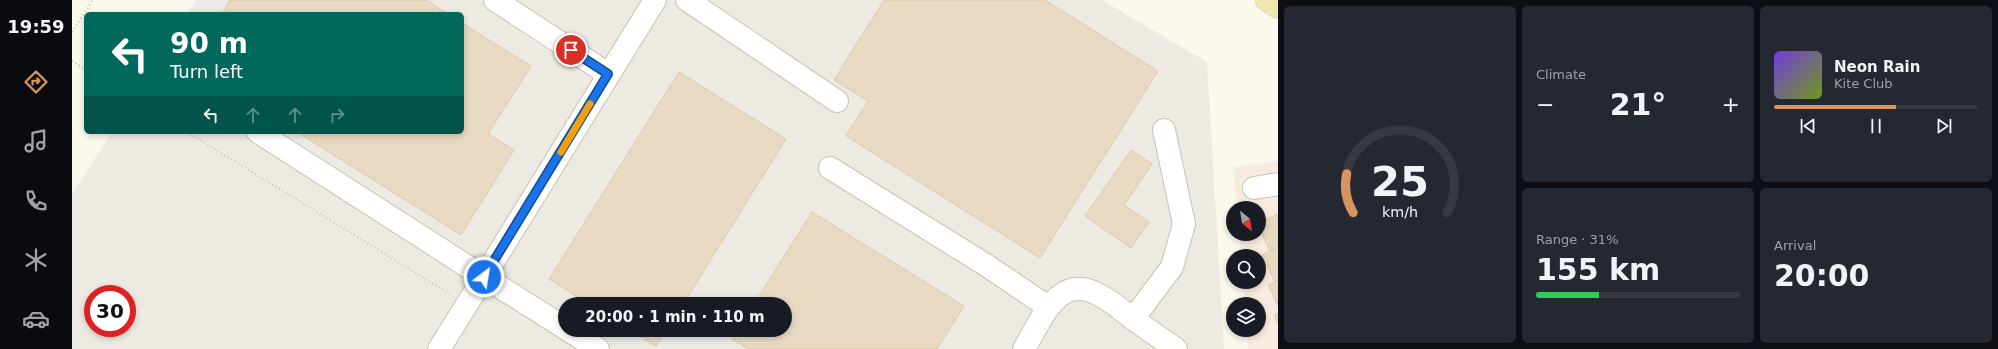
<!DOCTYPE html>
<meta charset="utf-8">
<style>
:root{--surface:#171b24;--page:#242831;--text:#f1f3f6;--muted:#9ea1a6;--line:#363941;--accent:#d69460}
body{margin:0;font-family:"DejaVu Sans",sans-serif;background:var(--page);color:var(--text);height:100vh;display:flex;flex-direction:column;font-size:15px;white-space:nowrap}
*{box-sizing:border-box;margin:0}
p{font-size:13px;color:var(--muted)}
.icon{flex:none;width:22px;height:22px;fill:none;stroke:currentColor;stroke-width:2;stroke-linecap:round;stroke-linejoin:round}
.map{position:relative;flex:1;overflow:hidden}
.side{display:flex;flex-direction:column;gap:6px;padding:6px;background:#0d0f14;width:720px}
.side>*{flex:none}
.banner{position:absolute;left:12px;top:12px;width:380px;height:122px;border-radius:6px;box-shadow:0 2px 6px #0003;background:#00695c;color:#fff;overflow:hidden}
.needle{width:26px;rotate:150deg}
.buttons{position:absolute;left:1154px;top:201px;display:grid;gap:8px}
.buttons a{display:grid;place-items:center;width:40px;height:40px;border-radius:50%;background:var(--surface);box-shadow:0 2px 6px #0003;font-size:20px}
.speed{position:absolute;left:12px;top:285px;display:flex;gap:8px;font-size:20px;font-weight:700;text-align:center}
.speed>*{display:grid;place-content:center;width:52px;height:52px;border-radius:50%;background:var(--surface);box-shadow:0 2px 6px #0003;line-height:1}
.speed .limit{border:6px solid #d22;background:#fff;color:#111}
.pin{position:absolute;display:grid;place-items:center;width:34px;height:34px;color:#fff;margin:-17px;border:2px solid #fff;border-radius:50%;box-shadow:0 1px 4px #0007}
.me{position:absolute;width:44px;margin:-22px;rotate:31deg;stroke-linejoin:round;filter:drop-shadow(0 0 3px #0008)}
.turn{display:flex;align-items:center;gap:14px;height:84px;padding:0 20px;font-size:18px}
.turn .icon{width:52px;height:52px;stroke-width:2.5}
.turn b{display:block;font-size:28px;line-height:34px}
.lanes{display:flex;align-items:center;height:38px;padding:0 20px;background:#0003;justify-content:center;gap:20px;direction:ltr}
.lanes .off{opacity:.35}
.big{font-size:30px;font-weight:600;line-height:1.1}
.side .widget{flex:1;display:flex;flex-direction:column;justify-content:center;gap:6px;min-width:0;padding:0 14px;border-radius:6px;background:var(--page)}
.side .dial{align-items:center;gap:0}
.dial svg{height:104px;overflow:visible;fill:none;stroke:var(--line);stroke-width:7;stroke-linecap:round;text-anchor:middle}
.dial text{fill:var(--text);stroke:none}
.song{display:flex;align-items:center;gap:12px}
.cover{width:48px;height:48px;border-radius:6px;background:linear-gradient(135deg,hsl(260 70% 55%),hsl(80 70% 35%))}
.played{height:4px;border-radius:2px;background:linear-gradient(90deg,var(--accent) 60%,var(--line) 60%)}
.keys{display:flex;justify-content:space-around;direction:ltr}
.heat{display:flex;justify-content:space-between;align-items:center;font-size:22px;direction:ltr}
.charge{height:6px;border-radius:3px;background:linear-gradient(90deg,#34c759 31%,var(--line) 0)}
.side .tiles{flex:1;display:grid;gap:6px;grid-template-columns:repeat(3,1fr)}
.widget:first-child{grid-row:span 2}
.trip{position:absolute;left:486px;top:297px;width:234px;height:40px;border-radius:20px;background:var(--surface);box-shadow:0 2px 6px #0003;font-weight:600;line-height:40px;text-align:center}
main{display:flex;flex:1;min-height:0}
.dock{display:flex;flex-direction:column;width:72px;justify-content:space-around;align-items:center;background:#090b0e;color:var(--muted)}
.dock .icon{width:28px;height:28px}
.dock .on{color:var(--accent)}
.dock b{font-size:18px;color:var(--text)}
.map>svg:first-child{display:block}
</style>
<main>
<nav class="dock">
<b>19:59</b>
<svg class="icon on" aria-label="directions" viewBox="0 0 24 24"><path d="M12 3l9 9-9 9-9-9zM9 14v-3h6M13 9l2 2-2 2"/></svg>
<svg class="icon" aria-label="music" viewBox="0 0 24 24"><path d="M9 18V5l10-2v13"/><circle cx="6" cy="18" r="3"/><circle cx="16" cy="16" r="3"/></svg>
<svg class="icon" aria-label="phone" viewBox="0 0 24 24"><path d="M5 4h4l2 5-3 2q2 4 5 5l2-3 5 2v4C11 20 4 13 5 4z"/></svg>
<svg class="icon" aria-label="climate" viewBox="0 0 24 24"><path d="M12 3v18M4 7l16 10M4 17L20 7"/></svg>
<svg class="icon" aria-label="car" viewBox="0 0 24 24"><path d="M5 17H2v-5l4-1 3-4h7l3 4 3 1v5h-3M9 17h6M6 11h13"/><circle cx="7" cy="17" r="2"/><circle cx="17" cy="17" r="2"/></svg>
</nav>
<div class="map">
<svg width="1206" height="349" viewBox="0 0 1206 349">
<rect width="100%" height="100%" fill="#fbf8ec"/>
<polygon fill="#f7ebdf" points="1206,161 1206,349 1176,349 1175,330 1187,330 1187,304 1173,304 1171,282 1187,282 1187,256 1169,256 1167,234 1187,234 1187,208 1165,208 1161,167"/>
<path fill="#edeae4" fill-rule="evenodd" d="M 124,0 L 1030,0 L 1135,62 L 1152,349 L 0,349 L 0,194 L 40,132 L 390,132 L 390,14 L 115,14 ZM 21,294 L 55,294 L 55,328 L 21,328 ZM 493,304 L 713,304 L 713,330 L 493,330 Z"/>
<g fill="#e8d9c2" stroke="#dec9a9">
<polygon points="158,0 354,0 376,14 150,14"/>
<polygon points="812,0 973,0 1086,71 968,258 774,136 796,101 762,80"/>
<polygon points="390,23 459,66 416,134 442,150 389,235 225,132 390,132"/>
<polygon points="607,72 714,139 611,304 517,304 477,279"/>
<polygon points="1059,150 1080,164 1052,205 1077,222 1059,248 1013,216"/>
<polygon points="740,212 892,306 865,349 676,349 660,339 666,330 713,330 713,304 682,304"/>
<polygon points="1206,214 1206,247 1198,251 1187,228 1187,223"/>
<polygon points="1206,247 1206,280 1203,282 1190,255"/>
<polygon points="1206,280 1206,306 1196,285"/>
<polygon points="1206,313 1206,324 1202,315"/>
<polygon points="558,330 594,330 584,346"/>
</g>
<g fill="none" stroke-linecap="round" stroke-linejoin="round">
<g stroke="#cac1b0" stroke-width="24">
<g id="minor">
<polyline points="423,0 536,74"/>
<polyline points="615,0 765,101"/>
<polyline points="186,132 412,277 367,349"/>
<polyline points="758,168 914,265 976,307"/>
<polyline points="1182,188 1206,184"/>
<polyline points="1061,319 1104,349"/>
<polyline points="493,328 412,277 583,0"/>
<polyline points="496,330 526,349"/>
<path d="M 952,349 C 971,317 987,270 1031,297 C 1042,303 1052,312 1061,319 L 1100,267 L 1112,224 L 1092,130"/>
</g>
</g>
<g stroke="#d8d4ce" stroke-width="24">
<polyline id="major" points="1195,0 1206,7"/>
</g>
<g stroke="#d3c2a9" stroke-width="2.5" stroke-dasharray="1 3" stroke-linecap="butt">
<polyline points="0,32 21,0"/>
<polyline points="0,61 14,70"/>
<polyline points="115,132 378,294"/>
</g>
<use href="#minor" stroke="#fff" stroke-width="22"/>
<use href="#major" stroke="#f1e7ad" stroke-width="22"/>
</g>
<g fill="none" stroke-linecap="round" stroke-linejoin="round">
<g stroke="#114b97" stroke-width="10">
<polyline id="route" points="412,277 536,74 499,50"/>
</g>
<use href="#route" stroke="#1a73e8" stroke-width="7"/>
<polyline stroke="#f59e0b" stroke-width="7" points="489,152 518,104"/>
</g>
</svg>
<div class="buttons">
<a><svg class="needle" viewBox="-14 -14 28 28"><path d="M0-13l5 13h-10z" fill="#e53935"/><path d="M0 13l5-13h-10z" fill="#9ea1a6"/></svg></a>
<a><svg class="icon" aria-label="search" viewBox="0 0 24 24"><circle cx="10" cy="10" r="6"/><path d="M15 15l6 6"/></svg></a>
<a><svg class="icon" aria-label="layers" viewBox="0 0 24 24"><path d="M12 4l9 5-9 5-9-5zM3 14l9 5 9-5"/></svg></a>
</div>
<div class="speed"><div class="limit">30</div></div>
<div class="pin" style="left:499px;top:50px;background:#d93025"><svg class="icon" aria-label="arrive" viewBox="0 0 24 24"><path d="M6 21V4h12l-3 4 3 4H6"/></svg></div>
<svg class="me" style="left:412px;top:277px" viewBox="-20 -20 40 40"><circle r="17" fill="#1a73e8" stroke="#fff" stroke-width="3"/><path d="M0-11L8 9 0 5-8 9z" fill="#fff"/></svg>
<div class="trip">20:00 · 1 min · 110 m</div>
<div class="banner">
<div class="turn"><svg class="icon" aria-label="left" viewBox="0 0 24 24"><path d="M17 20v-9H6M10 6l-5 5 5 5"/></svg><div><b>90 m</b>Turn left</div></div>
<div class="lanes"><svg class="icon" aria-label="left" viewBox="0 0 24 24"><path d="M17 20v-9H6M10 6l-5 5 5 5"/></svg><svg class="icon off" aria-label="ahead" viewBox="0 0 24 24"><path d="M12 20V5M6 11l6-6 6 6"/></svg><svg class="icon off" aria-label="ahead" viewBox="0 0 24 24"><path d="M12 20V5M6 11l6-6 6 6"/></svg><svg class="icon off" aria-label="right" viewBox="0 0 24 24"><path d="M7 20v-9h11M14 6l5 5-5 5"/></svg></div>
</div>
</div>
<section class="side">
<div class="tiles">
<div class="widget dial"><svg viewBox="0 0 100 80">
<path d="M14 69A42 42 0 1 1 86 69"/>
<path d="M14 69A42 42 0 0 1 9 39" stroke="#d69460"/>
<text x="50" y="56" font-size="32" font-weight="700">25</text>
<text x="50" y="72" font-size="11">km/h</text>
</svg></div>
<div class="widget"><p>Climate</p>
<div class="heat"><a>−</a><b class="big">21°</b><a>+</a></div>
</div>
<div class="widget">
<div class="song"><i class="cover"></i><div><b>Neon Rain</b><p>Kite Club</p></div></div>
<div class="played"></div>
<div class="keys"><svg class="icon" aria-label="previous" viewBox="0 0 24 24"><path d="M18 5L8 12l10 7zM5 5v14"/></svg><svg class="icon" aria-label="pause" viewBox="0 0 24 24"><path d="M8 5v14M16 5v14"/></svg><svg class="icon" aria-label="next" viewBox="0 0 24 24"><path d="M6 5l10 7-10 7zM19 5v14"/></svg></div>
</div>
<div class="widget"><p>Range · 31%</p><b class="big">155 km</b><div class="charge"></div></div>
<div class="widget"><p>Arrival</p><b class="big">20:00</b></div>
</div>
</section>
</main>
